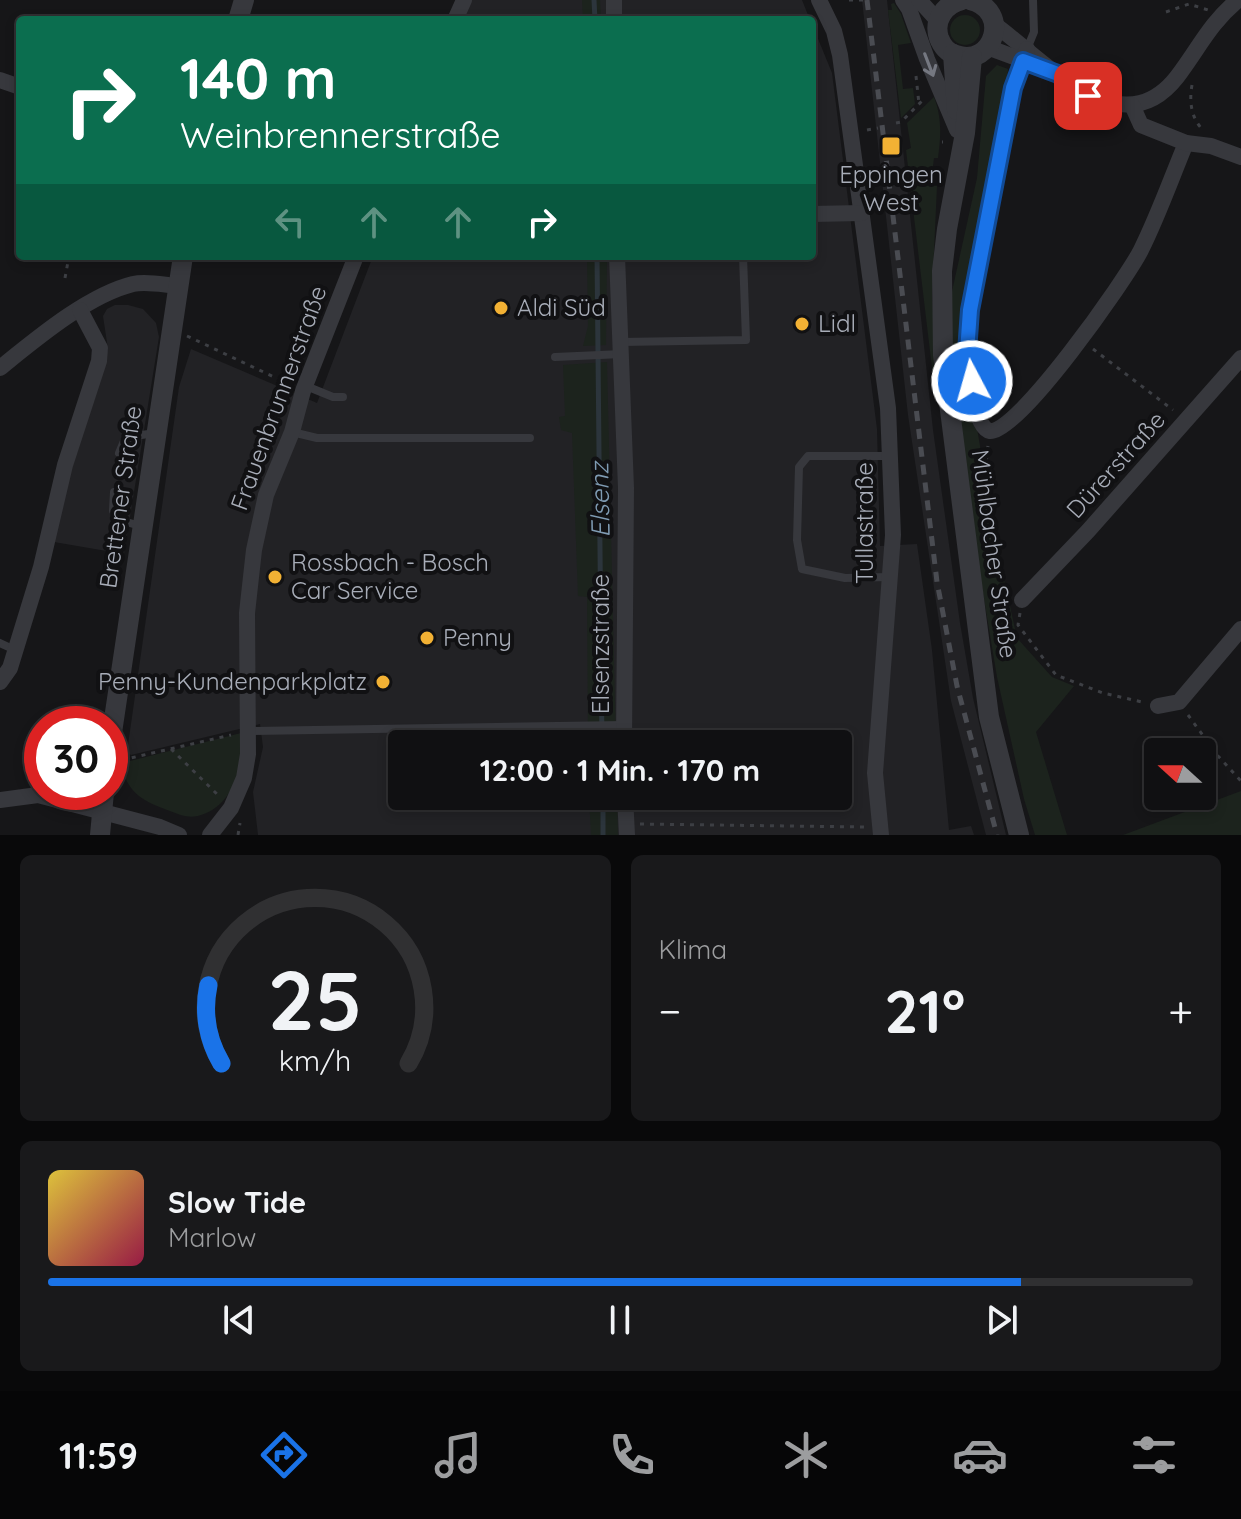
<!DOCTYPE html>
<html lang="de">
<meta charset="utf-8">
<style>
:root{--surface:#101012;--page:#19191b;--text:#f1f3f6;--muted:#9c9d9f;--line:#303032;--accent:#1a73e8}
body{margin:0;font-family:Quicksand,sans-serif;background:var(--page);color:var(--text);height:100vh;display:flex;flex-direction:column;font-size:30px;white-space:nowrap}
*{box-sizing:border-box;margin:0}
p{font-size:26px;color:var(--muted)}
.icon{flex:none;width:44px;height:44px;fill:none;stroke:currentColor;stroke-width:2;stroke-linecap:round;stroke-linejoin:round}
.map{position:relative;height:835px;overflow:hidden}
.panel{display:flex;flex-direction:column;gap:20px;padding:20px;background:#09090a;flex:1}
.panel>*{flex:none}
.guide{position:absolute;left:16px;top:16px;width:800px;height:244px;border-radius:8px;box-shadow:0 4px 12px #0003,0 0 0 2px var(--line);background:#0b6e4f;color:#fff;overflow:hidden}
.needle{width:52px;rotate:291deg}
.buttons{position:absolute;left:1144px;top:738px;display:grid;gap:16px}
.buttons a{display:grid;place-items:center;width:72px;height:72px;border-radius:8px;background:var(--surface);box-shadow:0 4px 12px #0003,0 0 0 2px var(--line);font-size:40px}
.speed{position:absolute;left:24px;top:706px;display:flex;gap:16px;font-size:40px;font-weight:700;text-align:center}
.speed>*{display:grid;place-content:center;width:104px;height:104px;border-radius:50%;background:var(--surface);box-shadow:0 4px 12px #0003,0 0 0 2px var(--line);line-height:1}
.speed .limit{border:12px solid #d22;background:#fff;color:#111}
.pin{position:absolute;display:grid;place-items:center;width:68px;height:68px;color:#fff;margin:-34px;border-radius:16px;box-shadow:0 4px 12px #0006}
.me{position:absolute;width:88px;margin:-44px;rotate:354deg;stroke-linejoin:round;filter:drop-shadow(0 0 6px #0008)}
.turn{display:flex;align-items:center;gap:28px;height:168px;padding:0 32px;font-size:36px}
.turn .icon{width:104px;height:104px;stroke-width:2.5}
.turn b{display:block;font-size:56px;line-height:68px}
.lanes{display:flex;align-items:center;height:76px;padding:0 32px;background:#0003;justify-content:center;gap:40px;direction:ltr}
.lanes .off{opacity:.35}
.big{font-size:60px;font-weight:700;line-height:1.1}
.panel .tile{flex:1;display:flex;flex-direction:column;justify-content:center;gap:12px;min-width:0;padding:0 28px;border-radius:12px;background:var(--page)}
.panel .dial{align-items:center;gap:0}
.dial svg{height:208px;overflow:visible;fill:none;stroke:var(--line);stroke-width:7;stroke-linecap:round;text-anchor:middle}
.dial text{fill:var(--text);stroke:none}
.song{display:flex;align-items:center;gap:24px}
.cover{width:96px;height:96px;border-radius:12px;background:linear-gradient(135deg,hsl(50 70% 55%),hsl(340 70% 35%))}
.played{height:8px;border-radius:4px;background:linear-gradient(90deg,var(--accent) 85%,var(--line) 85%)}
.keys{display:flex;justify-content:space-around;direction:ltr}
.heat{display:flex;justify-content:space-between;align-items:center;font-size:44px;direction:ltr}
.panel .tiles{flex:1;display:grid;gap:20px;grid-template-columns:1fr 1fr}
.tile:last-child{grid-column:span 2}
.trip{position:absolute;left:388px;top:730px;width:464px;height:80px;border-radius:8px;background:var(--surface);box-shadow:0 4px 12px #0003,0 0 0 2px var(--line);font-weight:700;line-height:80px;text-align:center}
.menu{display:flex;height:128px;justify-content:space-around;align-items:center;background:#060607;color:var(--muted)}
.menu .icon{width:56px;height:56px}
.menu .active{color:var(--accent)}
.menu b{font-size:36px;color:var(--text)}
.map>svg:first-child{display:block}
</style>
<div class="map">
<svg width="1241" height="835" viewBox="0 0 1241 835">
<rect width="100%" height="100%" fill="#161618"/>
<g fill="#222225" fill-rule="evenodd">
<polygon points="471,0 802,0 810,20 463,20"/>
<polygon points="862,0 887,0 933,430 960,623 973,698 1006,835 986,835 951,701 908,415"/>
<path d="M 812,24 L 832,73 L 877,429 L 880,546 L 917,544 L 932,650 L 949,830 L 971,826 L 974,835 L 258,835 L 253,792 L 263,747 L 260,724 L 131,755 L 127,752 L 179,387 L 191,349 L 317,403 L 373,256 L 812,256 ZM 402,744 L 838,744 L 838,796 L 402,796 Z"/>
<polygon points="115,305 128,305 143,309 156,323 159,337 124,554 54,542 77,440 108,349 103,316 107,309"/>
</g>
<g fill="#1c231d">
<polygon points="582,0 600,0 601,20 583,20"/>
<polygon points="894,3 901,14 911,43 898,45 903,89 913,88 915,104 901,118 888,10 892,10 891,4"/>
<circle cx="965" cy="30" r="15"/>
<polygon points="997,65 1008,69 1007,84 963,348 1000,561 1017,638 1052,677 1074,686 1036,732 1067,835 1035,835 1024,799 997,677 971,521 949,349 949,305 977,178 986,76"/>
<path d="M 934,97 C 942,118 941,136 938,158 L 934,158 L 932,174 L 936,175 L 935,186 L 937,186 L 932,296 L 938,393 L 935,393 L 906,150 L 911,148 L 907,123 Z"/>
<polygon points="587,256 607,256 606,345 583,346 588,326"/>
<polygon points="607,362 616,744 588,744 587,597 578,596 572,433 561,430 559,417 565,416 563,365"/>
<path d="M 241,733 C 245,764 234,805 201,815 C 190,819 180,815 170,811 C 145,802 125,793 122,763 Z"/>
<polygon points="1241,791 1241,835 1123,835"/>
<polygon points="589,796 617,796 618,835 591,835"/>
</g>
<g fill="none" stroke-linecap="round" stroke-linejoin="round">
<g stroke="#2c353c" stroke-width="5">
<polyline points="594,0 595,20"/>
<polyline points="597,256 602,744"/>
<polyline points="603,796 603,835"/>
</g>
<g stroke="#3d3f44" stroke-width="3" stroke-dasharray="4 6" stroke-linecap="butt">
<polyline points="849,0 863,0"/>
<polyline points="1166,12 1189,4 1208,10"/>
<polyline points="916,76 919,104"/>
<path d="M 1192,85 C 1189,101 1191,118 1203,130"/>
<polyline points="896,123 901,122 925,98"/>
<polyline points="867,130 878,128"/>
<polyline points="942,142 943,142"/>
<polyline points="65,278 69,256"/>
<polyline points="187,336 289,384"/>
<polyline points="1093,349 1173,410"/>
<path d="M 988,446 C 981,493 993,541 1001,588 L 1009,593"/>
<polyline points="1020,613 1018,625 1056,675 1103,693 1142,702"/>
<polyline points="1188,715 1218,756 1241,781"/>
<polyline points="171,749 220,797"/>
<polyline points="122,760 231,735"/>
<polyline points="640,824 864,827"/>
<polyline points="238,835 240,823"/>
</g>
<g stroke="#37383d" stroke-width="8">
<polyline points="1027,49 1034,32 1033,0"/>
<polyline points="412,256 417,258 466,257"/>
<polyline points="621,342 746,340 743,256"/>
<polyline points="555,357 622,354"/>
<polyline points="306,386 333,397 343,397"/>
<polyline points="292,432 317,438 530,438"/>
<polyline points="119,453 124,441 134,436 156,433"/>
<polyline points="114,492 113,511 120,520 140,526"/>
<polyline points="889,577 845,578 802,569 797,540 799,467 808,456 889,456"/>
<polyline points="0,643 15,650"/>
<polyline points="249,731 624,725"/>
</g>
<g stroke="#37383d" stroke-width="16">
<polyline points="614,0 614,20"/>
<polyline points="819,0 834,31 840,55 888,408 893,535 875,773 881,835"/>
<polyline points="903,0 909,9 927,59 957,130"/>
<polyline points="919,0 938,21"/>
<polyline points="455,20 464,0"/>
<path d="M 994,24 C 1043,59 1120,150 1177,77 C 1199,48 1210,23 1238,0"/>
<polyline points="987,47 1030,63"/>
<path d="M 1027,49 L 1013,88 L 967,333 C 967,350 971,428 990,431 C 1017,435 1127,278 1141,250 C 1158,216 1171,179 1186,143"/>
<polyline points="0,80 20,87"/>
<polyline points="1132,105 1141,125 1186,143 1211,146 1241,157"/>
<polyline points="812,214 862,213"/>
<polyline points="617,256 626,488 624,744"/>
<path d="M 0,368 C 36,339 88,295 133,284 C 147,281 164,285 178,286"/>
<polyline points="1022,600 1088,531 1241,358"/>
<polyline points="0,682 10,668 41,567 65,465 99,361 100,348 80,310"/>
<polyline points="1158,706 1179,702 1241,629"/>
<polyline points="625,796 627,835"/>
<polyline points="0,800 38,795 160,827 179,835"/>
<polyline points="210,835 231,808 244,778 248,754 247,613 254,550 266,495 292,432 303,391 356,256"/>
</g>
<g stroke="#37383d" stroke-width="20">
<path d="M 962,0 C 945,4 933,20 939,38 C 942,46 948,53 956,55 C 994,68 1012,10 970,0"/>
<polyline points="238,20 244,0"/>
<polyline points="953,54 957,110"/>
<polyline points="972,57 965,133 947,229 942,271 943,355 989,717 1019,835"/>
<polyline points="110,746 183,256"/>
<polyline points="100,835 104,792"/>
</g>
<polyline stroke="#4a4c52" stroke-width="5" stroke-dasharray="10 8" stroke-linecap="butt" points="867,0 937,582 957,686 997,835"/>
</g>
<defs><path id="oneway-shaft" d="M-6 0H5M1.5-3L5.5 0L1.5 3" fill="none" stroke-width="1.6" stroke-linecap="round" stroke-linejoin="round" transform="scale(2)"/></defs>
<use stroke="#757881" href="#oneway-shaft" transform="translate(929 65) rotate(69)"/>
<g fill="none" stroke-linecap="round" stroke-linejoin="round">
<g stroke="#114b97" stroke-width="20">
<polyline id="route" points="972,381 967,352 970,310 1013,88 1023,61 1058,74 1088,96"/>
</g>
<use href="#route" stroke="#1a73e8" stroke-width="14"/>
</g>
<g fill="#f2b134" stroke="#111113" stroke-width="3">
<rect x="881" y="136" width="20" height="20" rx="4"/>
<circle cx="501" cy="308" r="8"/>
<circle cx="802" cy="324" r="8"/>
<circle cx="275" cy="577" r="8"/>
<circle cx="427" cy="638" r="8"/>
<circle cx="383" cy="682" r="8"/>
</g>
<g text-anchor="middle" stroke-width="8" stroke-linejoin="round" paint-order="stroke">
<g font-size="24" fill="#a8adb8" stroke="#111113" text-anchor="start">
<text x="891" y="183" text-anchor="middle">Eppingen<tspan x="891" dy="28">West</tspan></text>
<text x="517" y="316">Aldi Süd</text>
<text x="818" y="332">Lidl</text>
<text x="291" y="571">Rossbach - Bosch<tspan x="291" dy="28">Car Service</tspan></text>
<text x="443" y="646">Penny</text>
<text x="367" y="690" text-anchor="end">Penny-Kundenparkplatz</text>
</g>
<g font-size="24" fill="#a8adb8" stroke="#111113">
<text transform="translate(279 398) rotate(-70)" y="8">Frauenbrunnerstraße</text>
<text transform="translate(1116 465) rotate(-48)" y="8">Dürerstraße</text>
<text transform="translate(121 497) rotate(-82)" y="8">Brettener Straße</text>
<text transform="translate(865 523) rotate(-90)" y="8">Tullastraße</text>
<text transform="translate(994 554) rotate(82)" y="8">Mühlbacher Straße</text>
<text transform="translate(601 644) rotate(-90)" y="8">Elsenzstraße</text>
</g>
<g font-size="26" font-style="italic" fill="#7f9bb3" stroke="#111113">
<text transform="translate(600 500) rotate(-91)" y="9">Elsenz</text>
</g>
</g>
</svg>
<div class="buttons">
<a><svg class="needle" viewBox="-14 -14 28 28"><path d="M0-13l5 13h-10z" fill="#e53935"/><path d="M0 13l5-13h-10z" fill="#9c9d9f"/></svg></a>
</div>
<div class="speed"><div class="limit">30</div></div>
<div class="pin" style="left:1088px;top:96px;background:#d93025"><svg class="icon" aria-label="arrive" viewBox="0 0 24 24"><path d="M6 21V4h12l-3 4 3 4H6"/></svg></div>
<svg class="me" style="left:972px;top:381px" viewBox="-20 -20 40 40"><circle r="17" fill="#1a73e8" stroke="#fff" stroke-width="3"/><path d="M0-11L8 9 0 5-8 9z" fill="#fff"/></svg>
<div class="trip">12:00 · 1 Min. · 170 m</div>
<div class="guide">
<div class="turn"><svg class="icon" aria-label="right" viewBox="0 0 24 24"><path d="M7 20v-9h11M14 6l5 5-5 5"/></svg><div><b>140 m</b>Weinbrennerstraße</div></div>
<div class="lanes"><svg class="icon off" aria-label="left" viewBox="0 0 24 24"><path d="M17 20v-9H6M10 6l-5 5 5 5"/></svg><svg class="icon off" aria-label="ahead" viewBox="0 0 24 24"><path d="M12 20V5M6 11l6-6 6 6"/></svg><svg class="icon off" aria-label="ahead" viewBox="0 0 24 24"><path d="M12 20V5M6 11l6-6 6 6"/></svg><svg class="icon" aria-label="right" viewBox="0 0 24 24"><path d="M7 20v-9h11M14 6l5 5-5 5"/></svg></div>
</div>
</div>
<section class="panel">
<div class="tiles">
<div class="tile dial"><svg viewBox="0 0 100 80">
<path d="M14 69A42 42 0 1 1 86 69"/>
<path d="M14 69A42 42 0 0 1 9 39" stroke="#1a73e8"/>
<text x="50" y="56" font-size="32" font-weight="700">25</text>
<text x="50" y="72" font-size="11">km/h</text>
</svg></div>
<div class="tile"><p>Klima</p>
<div class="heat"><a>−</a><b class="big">21°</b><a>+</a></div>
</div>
<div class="tile">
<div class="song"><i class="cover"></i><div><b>Slow Tide</b><p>Marlow</p></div></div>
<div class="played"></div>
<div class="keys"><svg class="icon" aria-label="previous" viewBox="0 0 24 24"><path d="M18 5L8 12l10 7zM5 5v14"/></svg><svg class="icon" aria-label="pause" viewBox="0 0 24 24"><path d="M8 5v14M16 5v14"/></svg><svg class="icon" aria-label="next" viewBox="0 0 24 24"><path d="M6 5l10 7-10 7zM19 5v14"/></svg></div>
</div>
</div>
</section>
<nav class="menu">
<b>11:59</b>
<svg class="icon active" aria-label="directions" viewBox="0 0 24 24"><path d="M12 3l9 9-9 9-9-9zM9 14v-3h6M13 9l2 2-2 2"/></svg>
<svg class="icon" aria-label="music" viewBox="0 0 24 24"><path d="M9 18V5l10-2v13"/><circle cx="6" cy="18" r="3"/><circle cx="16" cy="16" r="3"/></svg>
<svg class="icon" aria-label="phone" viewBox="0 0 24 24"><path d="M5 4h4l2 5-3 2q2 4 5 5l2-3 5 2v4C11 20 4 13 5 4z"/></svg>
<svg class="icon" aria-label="climate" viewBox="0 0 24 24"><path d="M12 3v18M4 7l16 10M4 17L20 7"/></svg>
<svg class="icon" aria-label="car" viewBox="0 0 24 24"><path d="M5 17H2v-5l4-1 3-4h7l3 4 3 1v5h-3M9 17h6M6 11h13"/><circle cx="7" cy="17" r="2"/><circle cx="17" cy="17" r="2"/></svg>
<svg class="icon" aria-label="filters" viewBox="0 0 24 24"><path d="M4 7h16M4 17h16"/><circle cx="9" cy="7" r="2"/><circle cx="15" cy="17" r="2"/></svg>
</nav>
